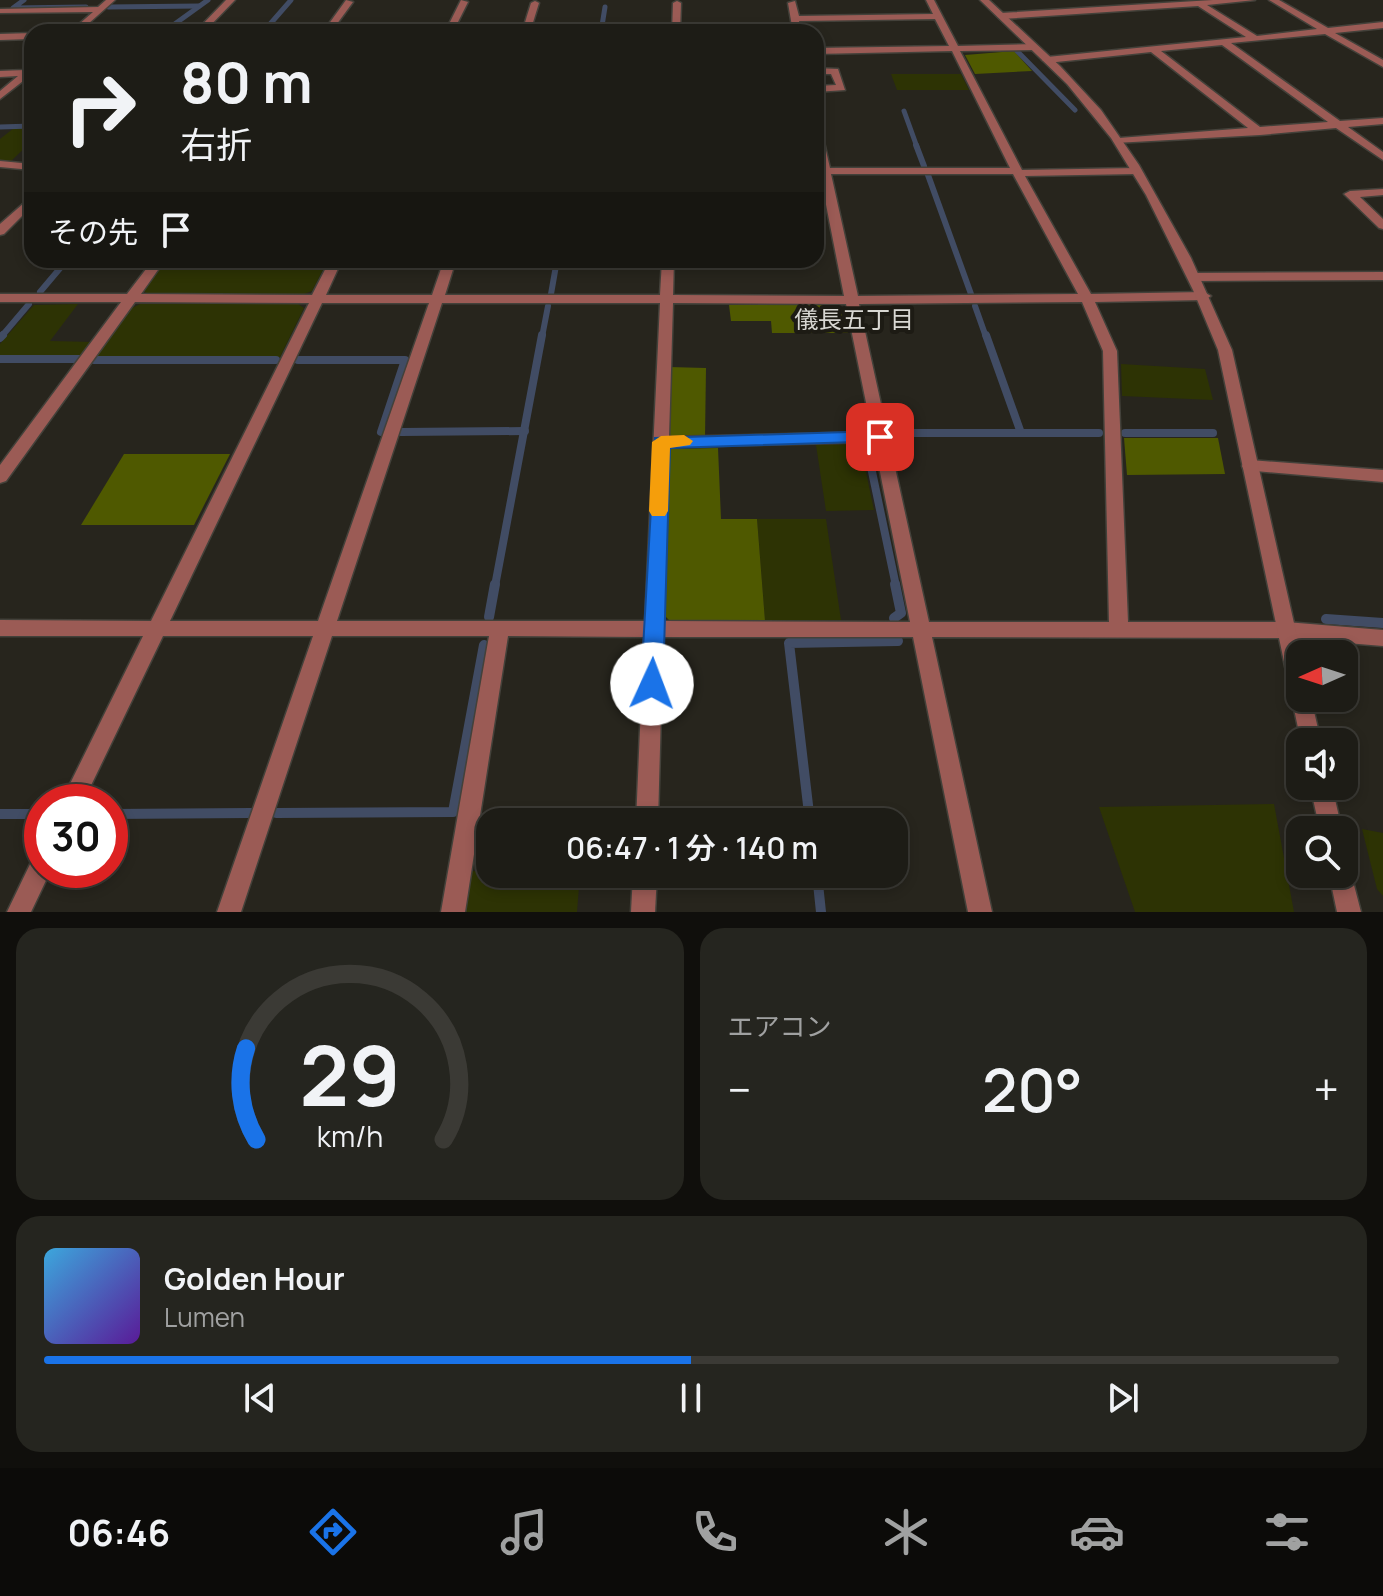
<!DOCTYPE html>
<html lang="ja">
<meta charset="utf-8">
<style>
:root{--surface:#1d1c16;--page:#25251f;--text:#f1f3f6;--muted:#a0a1a1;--line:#3b3a35;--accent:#1a73e8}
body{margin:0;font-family:Manrope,"Noto Sans JP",sans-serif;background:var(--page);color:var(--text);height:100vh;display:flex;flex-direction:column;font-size:30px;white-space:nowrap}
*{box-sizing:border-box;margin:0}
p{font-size:26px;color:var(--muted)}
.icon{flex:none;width:44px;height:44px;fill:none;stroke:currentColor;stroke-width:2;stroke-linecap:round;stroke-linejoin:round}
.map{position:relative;height:912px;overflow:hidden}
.side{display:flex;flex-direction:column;gap:16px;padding:16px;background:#100f0c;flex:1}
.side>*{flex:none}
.banner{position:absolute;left:24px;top:24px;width:800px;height:244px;border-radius:24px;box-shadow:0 4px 12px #0003,0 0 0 2px var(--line);background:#1d1c16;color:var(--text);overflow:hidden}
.needle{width:52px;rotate:267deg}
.buttons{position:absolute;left:1286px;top:640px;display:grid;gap:16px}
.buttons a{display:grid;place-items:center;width:72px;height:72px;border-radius:16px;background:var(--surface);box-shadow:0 4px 12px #0003,0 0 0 2px var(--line);font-size:40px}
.speed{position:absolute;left:24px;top:784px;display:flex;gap:16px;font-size:40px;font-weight:700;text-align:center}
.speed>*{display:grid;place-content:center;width:104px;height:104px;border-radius:50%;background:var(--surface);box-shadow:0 4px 12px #0003,0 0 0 2px var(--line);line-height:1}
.speed .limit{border:12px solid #d22;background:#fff;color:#111}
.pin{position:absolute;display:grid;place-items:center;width:68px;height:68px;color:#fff;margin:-34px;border-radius:16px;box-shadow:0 4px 12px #0006}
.me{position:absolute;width:88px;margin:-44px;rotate:2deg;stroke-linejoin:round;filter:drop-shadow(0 0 6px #0008)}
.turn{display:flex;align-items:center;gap:28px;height:168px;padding:0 24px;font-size:36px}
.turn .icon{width:104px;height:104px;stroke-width:2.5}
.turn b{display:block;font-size:56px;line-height:68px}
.then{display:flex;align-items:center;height:76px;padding:0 24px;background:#0003;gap:16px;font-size:30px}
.big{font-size:60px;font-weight:600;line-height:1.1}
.side .tile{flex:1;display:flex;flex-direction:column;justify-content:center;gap:12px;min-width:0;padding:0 28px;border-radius:24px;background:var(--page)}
.side .dial{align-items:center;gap:0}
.dial svg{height:208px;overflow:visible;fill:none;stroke:var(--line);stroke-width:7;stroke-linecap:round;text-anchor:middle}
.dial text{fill:var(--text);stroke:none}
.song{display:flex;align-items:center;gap:24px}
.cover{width:96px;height:96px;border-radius:12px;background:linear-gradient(135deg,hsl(200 70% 55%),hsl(270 70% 35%))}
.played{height:8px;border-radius:4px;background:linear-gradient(90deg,var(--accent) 50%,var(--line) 50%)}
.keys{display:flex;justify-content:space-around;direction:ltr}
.heat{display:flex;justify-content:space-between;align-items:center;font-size:44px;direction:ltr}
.side .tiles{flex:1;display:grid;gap:16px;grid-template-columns:1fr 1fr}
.tile:last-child{grid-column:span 2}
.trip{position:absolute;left:476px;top:808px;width:432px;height:80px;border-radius:24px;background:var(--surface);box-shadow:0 4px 12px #0003,0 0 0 2px var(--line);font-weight:600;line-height:80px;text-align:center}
.dock{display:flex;height:128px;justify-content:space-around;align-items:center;background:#0c0b09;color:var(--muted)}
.dock .icon{width:56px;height:56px}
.dock .current{color:var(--accent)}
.dock b{font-size:36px;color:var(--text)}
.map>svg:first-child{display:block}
</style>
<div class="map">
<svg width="1383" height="912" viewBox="0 0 1383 912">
<rect width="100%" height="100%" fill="#27251d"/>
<g fill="#2d3304">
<polygon points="891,74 961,74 969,90 897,90"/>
<polygon points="14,128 32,128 32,141 11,161 0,160 0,139"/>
<polygon points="166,260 328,260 312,291 304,294 148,294 144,291"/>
<polygon points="78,304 50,341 94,342 82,356 0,357 0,344 34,305"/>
<polygon points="140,304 298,304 304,308 280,357 96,356 132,308"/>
<polygon points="1121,364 1205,369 1213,400 1122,396"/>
<polygon points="860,444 874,510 826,511 816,445"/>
<polygon points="757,519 826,519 841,620 765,621"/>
<polygon points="1274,804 1294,912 1135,912 1099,807"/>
<polygon points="1362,829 1383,833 1383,896 1377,889"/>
<polygon points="471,871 580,874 577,912 465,912"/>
</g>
<g fill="#4f5900">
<polygon points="1014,51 1032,71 975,74 965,55"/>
<polygon points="455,260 551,260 549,267 453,267"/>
<polygon points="834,304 843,309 848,333 772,333 771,321 731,321 729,305"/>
<polygon points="669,367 706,368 705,437 674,437 666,433"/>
<polygon points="1124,438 1218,438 1225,474 1127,475"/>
<polygon points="718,448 721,519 757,519 765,621 670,621 661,612 666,453 671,449"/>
<polygon points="124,454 230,454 194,525 81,525"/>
</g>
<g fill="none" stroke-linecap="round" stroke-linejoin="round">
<g stroke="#414c64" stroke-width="5">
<polyline points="24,0 13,8 86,7"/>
<polyline points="108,7 199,6"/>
<polyline points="196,30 165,31 208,0"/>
<polyline points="204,31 323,31"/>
<polyline points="264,31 291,0"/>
<polyline points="331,31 442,31"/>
<polyline points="455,31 522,31"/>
<polyline points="531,31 672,31"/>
<polyline points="681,31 746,31"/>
<polyline points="601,32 605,7"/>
<polyline points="1017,51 1075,110"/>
<polyline points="904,111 917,147"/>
<polyline points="0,127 32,126"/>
</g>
<g stroke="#414c64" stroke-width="6">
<polyline points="916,145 924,166"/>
<polyline points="928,175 971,294"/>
<polyline points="40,292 67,260"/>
<polyline points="551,294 557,260"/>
<polyline points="975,306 986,337"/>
<polyline points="1,337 29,304"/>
<polyline points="542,337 548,306"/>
</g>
<g stroke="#414c64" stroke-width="8">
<polyline points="986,335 1021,433"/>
<polyline points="0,338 3,335"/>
<polyline points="0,359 80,359"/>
<polyline points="94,360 276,360"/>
<polyline points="298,360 405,360 381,432"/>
<polyline points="401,432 525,431"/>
<polyline points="897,433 1099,433"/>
<polyline points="1125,433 1213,433"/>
<polyline points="866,443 896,586"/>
<polyline points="495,586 542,335"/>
</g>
<g stroke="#414c64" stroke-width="10">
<polyline points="489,617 495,584"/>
<polyline points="894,618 901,613 895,584"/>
<polyline points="1326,619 1383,623"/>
<polyline points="276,813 453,812 484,645"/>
<polyline points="0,814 42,814"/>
<polyline points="110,814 251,813"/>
<polyline points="810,822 789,643 898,641"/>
<polyline points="817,874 821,912"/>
</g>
<g stroke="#43413a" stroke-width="3">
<g id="minor">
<polygon points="106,0 115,0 79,32 70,32 93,12 0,13 0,9 98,7"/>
<polygon points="226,0 235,0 204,32 195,32"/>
<polygon points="346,0 353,2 331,32 323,32"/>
<polygon points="461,0 468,2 453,32 445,32"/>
<path d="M 926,0 L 934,0 L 958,46 L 1034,44 L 1038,47 L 1034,50 L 960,51 L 1022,170 L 1136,168 L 1142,171 L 1136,174 L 1025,176 L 1091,294 L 1204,292 L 1211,296 L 1204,300 L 1095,302 L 1117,351 L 1128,622 L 1286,622 L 1383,630 L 1383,646 L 1286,638 L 932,637 L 992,912 L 968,912 L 913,637 L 663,637 L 658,822 L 636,822 L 644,637 L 508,636 L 465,912 L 441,912 L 489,636 L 332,636 L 241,912 L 217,912 L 313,636 L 163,636 L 83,802 L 61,802 L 143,636 L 0,636 L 0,620 L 151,621 L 309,303 L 135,302 L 6,481 L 0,483 L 0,465 L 121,302 L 0,302 L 0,294 L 127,294 L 153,260 L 165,260 L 141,294 L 312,295 L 330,260 L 342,260 L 326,295 L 432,295 L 444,260 L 456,260 L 445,295 L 660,295 L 662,260 L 674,260 L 673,295 L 844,296 L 820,174 L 816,174 L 816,168 L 819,168 L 816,126 L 821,129 L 830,168 L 1010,168 L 952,51 L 816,54 L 816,48 L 949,46 L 935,19 L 799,21 L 801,32 L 793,32 L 788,3 L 795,1 L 799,16 L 933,14 ZM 831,174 L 1013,174 L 1078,294 L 858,296 ZM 1082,302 L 1103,351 L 1109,622 L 929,622 L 859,304 ZM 322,303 L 429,303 L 318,621 L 170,621 ZM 442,303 L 660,303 L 645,621 L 337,621 ZM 673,303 L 846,304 L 872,432 L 669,437 ZM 874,442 L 910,622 L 664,621 L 669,447 Z"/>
<path d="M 1213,0 L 1255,0 L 1207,5 L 1257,36 L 1317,29 L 1269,0 L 1279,0 L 1328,28 L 1383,22 L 1383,28 L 1335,33 L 1383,60 L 1383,67 L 1325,34 L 1231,43 L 1340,121 L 1383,118 L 1383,124 L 1348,127 L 1383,152 L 1383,160 L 1336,128 L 1260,135 L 1115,143 L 1114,141 L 1119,138 L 1248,128 L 1151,52 L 1047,63 L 1042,60 L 1047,57 L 1246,37 L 1198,6 L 1001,19 L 997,16 L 1001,13 ZM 1222,45 L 1328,122 L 1260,127 L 1161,51 Z"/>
<polygon points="535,1 539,3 530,32 522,32 531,3"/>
<polygon points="677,1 681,3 680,32 672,32 673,3"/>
<polygon points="32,33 32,39 0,40 0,34"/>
<polygon points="32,66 32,74 0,99 0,91 18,76 0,77 0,71 25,70"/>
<polygon points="816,68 838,69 845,90 816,92 816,86 836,85 831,74 816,74"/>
<polygon points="0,161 32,164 32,170 0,167"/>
<polygon points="1383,189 1383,195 1360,197 1383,219 1383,229 1379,228 1344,194 1350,191"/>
<polygon points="32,196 32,206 4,234 0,235 0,224"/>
<polygon points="1383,272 1383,280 1193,281 1187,277 1193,273"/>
<polygon points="1250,460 1383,470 1383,482 1244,470 1242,466 1244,462"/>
<polygon points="42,853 42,870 51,870 31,912 7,912 34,856"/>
<polygon points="633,874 657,874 655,912 631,912"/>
</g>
</g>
<g stroke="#43413a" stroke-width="3">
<g id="tertiary">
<polygon points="980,0 989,0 1060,66 1101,110 1139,165 1191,258 1232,350 1301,654 1300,698 1311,698 1321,742 1301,742 1218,350 1193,290 1146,195 1111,138 1067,84"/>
<polygon points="1310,786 1332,786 1342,830 1320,830"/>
<polygon points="1344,864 1349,866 1361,912 1337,912 1329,874 1344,874"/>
</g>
</g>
<use href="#minor" fill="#9b5b55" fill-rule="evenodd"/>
<use href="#tertiary" fill="#9b5b55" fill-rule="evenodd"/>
</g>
<polygon fill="#1a73e8" stroke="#114b97" stroke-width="2" points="880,431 889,437 887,441 670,448 663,684 660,691 652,694 644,691 641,684 655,438"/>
<polygon fill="#f59e0b" points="684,435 693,441 690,445 670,448 668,511 665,516 652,516 649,511 652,442 661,436"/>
<g text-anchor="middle" stroke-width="8" stroke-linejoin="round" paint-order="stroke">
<g font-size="24" fill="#d8d7d2" stroke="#1d1b14">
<text x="854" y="328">儀長五丁目</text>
</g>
</g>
</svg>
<div class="buttons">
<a><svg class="needle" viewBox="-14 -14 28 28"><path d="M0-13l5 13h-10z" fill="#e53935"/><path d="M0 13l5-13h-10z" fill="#a0a1a1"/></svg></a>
<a><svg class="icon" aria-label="sound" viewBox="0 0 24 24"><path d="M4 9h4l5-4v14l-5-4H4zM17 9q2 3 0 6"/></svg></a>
<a><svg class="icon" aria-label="search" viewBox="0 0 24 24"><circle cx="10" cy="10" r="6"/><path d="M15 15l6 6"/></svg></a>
</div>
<div class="speed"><div class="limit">30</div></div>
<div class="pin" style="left:880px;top:437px;background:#d93025"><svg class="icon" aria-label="arrive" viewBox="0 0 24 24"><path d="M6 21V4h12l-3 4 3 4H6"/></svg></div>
<svg class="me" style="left:652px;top:684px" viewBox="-20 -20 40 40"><circle r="19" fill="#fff"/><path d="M0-13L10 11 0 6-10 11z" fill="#1a73e8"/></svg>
<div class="trip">06:47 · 1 分 · 140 m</div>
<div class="banner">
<div class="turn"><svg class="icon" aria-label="right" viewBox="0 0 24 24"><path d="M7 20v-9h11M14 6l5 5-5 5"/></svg><div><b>80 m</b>右折</div></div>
<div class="then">その先<svg class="icon" aria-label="arrive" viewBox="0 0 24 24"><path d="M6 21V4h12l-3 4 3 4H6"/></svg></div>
</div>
</div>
<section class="side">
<div class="tiles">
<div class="tile dial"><svg viewBox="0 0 100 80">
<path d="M14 69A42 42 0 1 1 86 69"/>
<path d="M14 69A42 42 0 0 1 10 34" stroke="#1a73e8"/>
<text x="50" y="56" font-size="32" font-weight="700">29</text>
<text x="50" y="72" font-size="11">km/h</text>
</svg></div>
<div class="tile"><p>エアコン</p>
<div class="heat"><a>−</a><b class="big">20°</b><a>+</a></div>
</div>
<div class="tile">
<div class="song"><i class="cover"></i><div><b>Golden Hour</b><p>Lumen</p></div></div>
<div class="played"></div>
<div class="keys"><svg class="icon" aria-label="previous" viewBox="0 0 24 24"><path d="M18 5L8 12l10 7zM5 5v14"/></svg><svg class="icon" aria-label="pause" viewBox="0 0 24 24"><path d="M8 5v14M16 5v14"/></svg><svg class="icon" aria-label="next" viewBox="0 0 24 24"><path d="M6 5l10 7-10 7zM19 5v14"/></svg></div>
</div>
</div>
</section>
<nav class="dock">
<b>06:46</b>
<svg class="icon current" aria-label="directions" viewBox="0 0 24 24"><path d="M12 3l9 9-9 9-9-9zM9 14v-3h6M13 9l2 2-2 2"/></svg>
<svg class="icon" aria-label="music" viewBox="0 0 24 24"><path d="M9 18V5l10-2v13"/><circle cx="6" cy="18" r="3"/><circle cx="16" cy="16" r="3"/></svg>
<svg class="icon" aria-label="phone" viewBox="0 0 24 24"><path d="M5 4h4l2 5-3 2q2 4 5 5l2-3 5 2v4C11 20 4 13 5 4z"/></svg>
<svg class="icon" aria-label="climate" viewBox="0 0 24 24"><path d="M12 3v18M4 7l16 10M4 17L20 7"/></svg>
<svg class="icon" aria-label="car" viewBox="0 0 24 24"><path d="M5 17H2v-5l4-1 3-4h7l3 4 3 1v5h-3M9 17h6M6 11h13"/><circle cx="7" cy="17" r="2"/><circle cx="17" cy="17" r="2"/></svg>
<svg class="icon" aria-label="filters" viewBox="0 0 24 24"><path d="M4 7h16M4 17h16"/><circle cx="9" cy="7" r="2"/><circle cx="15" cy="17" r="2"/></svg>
</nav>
